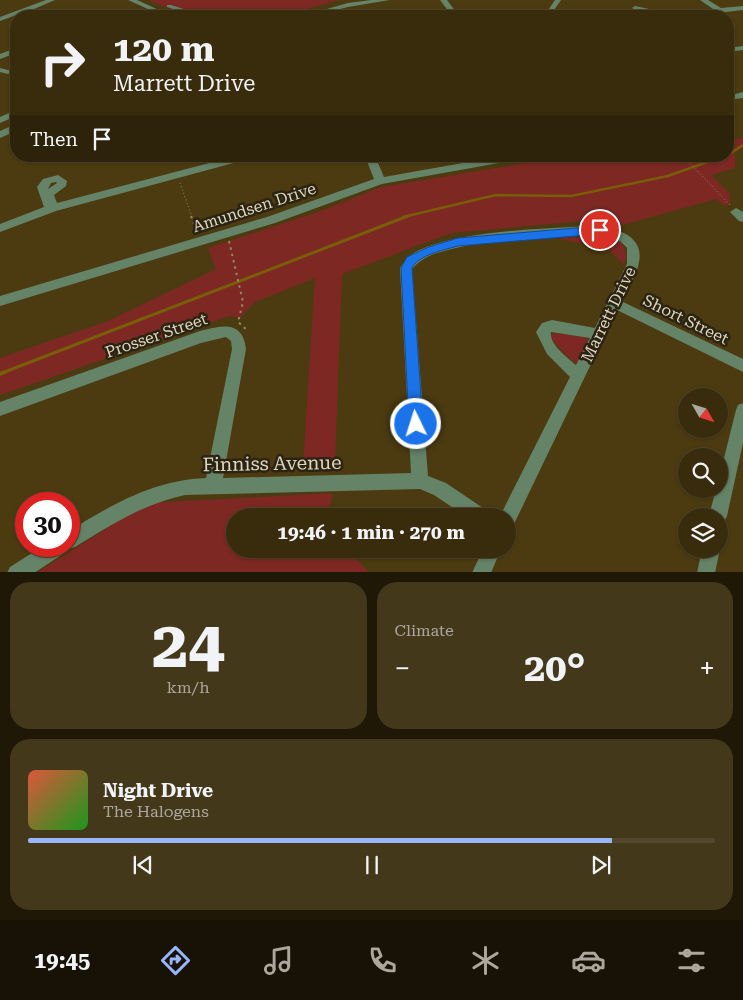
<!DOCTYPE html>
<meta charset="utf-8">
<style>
:root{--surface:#392c0d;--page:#44381b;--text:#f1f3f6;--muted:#aba79d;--line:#53482e;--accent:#98b5fd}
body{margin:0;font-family:"Roboto Serif",serif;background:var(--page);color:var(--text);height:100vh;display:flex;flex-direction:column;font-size:19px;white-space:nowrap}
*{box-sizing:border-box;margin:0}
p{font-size:16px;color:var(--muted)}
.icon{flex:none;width:28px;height:28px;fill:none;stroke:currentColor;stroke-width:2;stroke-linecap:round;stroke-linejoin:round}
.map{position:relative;height:572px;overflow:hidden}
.side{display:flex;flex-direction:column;gap:10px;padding:10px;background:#1f1807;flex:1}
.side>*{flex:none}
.top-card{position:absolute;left:10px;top:10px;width:724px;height:152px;border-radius:20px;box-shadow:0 1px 4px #0004,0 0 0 1px var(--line);background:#392c0d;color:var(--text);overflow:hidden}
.needle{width:32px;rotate:129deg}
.fabs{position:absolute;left:678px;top:388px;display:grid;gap:10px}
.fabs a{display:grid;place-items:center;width:50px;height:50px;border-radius:50%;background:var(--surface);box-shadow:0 1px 4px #0004,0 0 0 1px var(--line);font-size:25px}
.speed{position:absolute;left:15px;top:492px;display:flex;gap:10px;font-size:25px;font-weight:700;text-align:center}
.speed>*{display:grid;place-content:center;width:65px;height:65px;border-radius:50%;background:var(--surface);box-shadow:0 1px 4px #0004,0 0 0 1px var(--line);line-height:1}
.speed .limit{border:8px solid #d22;background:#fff;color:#111}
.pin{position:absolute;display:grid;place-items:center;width:42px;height:42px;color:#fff;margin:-21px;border:2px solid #fff;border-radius:50%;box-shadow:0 1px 5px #0007}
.me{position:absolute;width:55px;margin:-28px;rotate:356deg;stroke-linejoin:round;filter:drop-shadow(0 0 4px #0008)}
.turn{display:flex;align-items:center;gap:18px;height:105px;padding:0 20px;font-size:22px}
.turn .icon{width:65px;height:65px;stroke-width:2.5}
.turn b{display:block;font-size:35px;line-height:42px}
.then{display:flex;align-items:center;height:48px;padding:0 20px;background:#0003;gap:10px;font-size:19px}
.big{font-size:38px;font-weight:700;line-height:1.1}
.side .widget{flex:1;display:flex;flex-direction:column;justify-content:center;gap:8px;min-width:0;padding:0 18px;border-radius:20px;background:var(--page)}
.side .dial{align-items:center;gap:0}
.dial b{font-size:65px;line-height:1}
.song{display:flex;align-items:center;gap:15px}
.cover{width:60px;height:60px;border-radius:8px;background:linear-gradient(135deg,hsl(10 70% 55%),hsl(120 70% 35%))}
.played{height:5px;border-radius:2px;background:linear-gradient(90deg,var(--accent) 85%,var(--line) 85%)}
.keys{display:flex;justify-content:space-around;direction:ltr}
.heat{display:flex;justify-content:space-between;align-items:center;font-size:28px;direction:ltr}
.side .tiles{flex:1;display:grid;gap:10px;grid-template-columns:1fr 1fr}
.widget:last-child{grid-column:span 2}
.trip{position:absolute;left:226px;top:508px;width:290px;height:50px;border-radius:25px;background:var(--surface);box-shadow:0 1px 4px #0004,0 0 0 1px var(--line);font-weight:700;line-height:50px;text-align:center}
.tab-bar{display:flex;height:80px;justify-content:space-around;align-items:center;background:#171205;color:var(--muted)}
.tab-bar .icon{width:35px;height:35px}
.tab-bar .active{color:var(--accent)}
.tab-bar b{font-size:22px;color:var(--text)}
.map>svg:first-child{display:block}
</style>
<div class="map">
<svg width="743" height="573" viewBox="0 0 743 573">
<rect width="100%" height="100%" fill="#4c3b11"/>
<g fill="#7d2823">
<polygon points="148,0 339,0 296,12 288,16 188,16"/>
<polygon points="743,138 743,148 735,149 735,168 711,175 729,193 730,203 725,206 716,199 622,225 605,219 451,233 342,274 335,463 303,465 315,278 255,302 239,318 229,316 0,395 0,358 108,321 216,269 208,248 318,212 381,187 569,156 728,156 728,141"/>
<path d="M 599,235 C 617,237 631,245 624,264 L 610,251 L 602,247 L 557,239 Z"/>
<polygon points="554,333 585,337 589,341 578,363 571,360 551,339 550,335"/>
<polygon points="333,493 327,516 235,516 235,549 346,549 370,573 36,573 147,503"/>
</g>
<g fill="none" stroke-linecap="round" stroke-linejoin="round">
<g stroke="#795d08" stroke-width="2.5">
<polyline points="728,155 743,145"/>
<polyline points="403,217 496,195 571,196 668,176 724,156"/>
</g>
<polyline stroke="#795d08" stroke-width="3" points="2,373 408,216"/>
<polyline stroke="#795d08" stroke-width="4" points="0,374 5,372"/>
<g stroke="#938666" stroke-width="1" stroke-dasharray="1 2.5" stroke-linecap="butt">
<polyline points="683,156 730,205"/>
<polyline points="180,183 192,217"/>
</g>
<g stroke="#938666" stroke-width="2" stroke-dasharray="2.5 4" stroke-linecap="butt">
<polyline points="191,216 197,232"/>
<polyline points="229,241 243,302 238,322 247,330"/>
</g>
<g fill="#648367" fill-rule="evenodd">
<polygon points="46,0 55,0 34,9 47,16 39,16 27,11 0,21 0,17"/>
<polygon points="128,0 137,0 172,16 163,16"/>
<polygon points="371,0 390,0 348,7 313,16 302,16 348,3"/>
<polygon points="440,0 447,0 459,16 452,16"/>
<polygon points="555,0 561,0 550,16 544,16"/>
<path d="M 700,0 L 708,0 L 721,8 L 743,6 L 743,10 C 714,13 657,24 632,8 L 635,6 L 673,14 L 713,9 Z"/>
<polygon points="167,5 171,5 206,16 195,16 167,7"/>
<polygon points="743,46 743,50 728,52 728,48"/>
<polygon points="16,48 16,53 0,59 0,54"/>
<polygon points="0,68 8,70 16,68 16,72 8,74 0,72"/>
<polygon points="743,92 743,98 728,100 728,96"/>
<polygon points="16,110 16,116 0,123 0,117"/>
<polygon points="16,124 16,131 0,138 0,131"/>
<path d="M 236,156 L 254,156 L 252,158 L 56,211 L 0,232 L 0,224 L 44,207 L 37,187 L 43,179 L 58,175 L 67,181 L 66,186 L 54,195 L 57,203 ZM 56,182 L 57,183 L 48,189 L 51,183 Z"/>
<polygon points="365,156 375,156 384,177 502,156 526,156 521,159 382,184 275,223 0,306 0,296 267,217 374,179"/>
<polygon points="736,208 743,212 743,222 739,221 730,212"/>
<path d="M 590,226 C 611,227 645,233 639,262 C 637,275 627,289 621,301 L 743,359 L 743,372 L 617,310 L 514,524 L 508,526 L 508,516 L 500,516 L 570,377 L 547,354 L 536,332 L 542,323 L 552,320 L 595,328 L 627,264 L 627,248 C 622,242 616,238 608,236 C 592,232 575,235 559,236 C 519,239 476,241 437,253 C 427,256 419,261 412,269 L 428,476 L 446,483 L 486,510 L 488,516 L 465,516 L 434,495 L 420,489 L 185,495 C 143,504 111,525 75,547 L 68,549 L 66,552 L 34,573 L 7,573 L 10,567 L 43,546 L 69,546 L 69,531 C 113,504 154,480 206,478 L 232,349 L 231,341 L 226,337 L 201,343 L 0,416 L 0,402 L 200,331 C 221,325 243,320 246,349 L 223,478 L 411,473 L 400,268 C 403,263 407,257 412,254 C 453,230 542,229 590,226 ZM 551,332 L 590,338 L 576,365 C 567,357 549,344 551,332 Z"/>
<polygon points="743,403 743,443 727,516 724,522 719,524 719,516 709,516 716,489 719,489 719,478 736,410 738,405"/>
<polygon points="719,546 720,549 715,573 697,573 702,549 719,549"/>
<polygon points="483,549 501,549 491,573 472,573"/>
</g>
</g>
<path fill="#1a73e8" stroke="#114b97" d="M 600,226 L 605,230 L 600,234 L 458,246 C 444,250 418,255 412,268 L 423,424 L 421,428 L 416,430 L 411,428 L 409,424 L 401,268 L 407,257 L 429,247 L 458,238 Z"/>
<g text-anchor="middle" stroke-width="5" stroke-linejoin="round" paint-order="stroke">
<g font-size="16" fill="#dfd6c0" stroke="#2b2412">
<text transform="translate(254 207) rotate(-18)" y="6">Amundsen Drive</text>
<text transform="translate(608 314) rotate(-64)" y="6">Marrett Drive</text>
<text transform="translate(686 319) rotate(26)" y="6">Short Street</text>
<text transform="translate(156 335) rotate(-19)" y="6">Prosser Street</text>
</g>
<g font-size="19" fill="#dfd6c0" stroke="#2b2412">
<text transform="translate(272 463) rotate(-1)" y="7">Finniss Avenue</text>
</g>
</g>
</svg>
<div class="fabs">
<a><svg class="needle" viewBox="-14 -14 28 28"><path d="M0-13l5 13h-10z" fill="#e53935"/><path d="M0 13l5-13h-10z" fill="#aba79d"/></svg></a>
<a><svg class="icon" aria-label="search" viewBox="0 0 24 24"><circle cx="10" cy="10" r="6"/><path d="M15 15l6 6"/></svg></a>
<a><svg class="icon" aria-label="layers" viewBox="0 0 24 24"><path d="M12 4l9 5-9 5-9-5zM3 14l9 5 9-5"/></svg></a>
</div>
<div class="speed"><div class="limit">30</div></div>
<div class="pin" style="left:600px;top:230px;background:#d93025"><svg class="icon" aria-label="arrive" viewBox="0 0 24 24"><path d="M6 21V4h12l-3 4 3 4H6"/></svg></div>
<svg class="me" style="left:416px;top:424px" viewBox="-20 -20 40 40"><circle r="17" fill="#1a73e8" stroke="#fff" stroke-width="3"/><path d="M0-11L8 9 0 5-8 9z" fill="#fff"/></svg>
<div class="trip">19:46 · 1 min · 270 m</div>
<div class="top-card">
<div class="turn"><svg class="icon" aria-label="right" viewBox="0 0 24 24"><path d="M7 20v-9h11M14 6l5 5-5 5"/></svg><div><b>120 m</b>Marrett Drive</div></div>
<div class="then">Then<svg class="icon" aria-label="arrive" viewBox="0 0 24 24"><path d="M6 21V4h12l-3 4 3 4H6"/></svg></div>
</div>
</div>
<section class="side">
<div class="tiles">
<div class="widget dial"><b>24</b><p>km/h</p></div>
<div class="widget"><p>Climate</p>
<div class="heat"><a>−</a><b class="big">20°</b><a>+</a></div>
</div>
<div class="widget">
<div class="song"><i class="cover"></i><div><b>Night Drive</b><p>The Halogens</p></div></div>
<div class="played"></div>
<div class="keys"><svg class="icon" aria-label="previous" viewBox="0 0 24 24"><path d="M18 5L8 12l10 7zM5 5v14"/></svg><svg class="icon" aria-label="pause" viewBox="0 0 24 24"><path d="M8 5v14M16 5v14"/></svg><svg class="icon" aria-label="next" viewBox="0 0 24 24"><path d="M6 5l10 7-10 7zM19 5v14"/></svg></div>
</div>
</div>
</section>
<nav class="tab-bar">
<b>19:45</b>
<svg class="icon active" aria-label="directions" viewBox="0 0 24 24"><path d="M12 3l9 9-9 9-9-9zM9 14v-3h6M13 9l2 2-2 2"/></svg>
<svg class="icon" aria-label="music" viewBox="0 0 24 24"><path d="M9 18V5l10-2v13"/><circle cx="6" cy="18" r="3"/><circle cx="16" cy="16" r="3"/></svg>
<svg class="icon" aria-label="phone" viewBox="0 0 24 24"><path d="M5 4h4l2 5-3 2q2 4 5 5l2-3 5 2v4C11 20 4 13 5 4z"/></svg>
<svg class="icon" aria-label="climate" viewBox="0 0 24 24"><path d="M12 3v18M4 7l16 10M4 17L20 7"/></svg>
<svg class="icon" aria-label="car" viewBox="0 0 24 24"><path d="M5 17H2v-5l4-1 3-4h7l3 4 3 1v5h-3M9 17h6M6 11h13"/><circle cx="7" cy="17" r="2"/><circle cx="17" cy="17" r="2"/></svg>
<svg class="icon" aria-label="filters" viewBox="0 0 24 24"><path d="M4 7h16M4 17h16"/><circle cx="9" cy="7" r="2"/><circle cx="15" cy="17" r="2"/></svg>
</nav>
